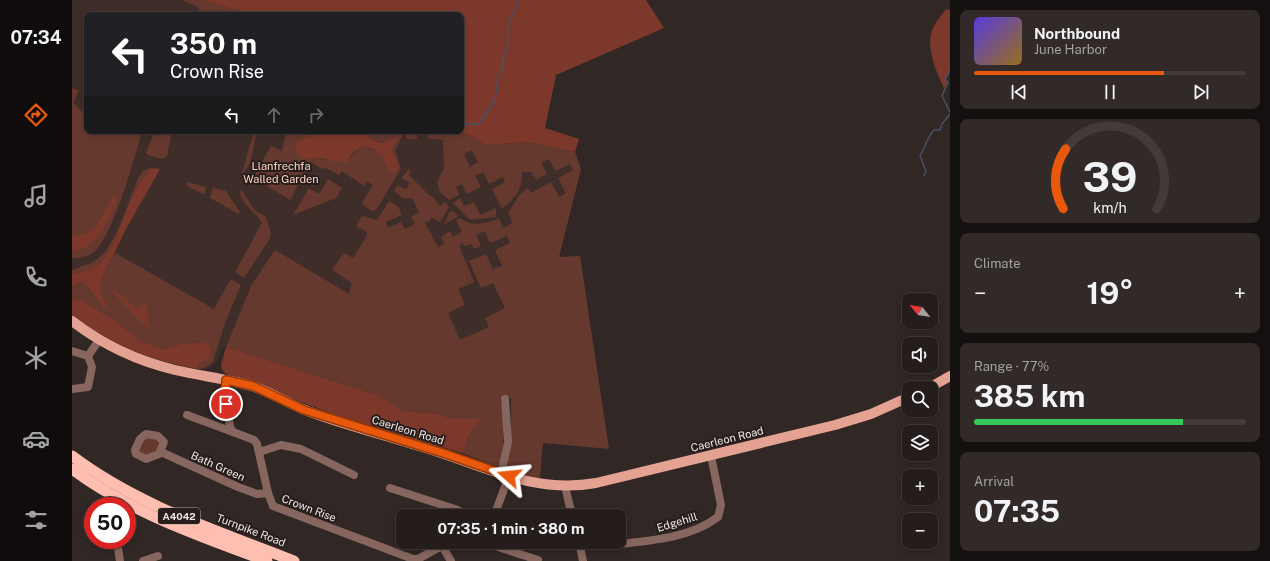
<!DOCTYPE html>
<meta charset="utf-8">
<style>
:root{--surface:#251d1b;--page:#312a28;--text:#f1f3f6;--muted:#a3a2a3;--line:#423b3a;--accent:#ea580c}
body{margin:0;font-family:"Public Sans",sans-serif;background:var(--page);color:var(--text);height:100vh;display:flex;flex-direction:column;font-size:15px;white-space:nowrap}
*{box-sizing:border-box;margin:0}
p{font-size:13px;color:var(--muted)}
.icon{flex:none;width:22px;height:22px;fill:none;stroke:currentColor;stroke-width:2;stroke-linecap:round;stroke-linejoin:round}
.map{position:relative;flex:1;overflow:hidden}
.drawer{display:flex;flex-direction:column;gap:10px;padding:10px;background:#14100f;width:320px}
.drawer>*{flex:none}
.banner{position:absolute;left:12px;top:12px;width:380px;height:122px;border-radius:8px;box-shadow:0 2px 6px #0003,0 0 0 1px var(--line);background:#202124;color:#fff;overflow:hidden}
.needle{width:26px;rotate:300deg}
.tools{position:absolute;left:830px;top:293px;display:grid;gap:8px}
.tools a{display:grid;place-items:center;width:36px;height:36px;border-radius:8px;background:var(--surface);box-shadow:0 2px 6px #0003,0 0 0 1px var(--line);font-size:20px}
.speed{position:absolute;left:12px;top:497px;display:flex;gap:8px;font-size:20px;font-weight:700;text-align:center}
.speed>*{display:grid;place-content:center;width:52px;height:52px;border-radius:50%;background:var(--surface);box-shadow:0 2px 6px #0003,0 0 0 1px var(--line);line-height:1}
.speed .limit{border:6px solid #d22;background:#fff;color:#111}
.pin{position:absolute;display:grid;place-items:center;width:34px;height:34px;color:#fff;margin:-17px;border:2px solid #fff;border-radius:50%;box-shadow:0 1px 4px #0007}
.me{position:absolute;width:44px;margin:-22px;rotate:288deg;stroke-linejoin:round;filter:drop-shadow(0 0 3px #0008)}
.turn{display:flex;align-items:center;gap:14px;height:84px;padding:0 20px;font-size:18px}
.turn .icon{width:52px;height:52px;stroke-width:2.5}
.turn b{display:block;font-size:28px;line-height:34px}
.lanes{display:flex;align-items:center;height:38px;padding:0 20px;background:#0003;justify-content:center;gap:20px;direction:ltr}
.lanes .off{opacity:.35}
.big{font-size:30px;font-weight:700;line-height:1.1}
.drawer .tile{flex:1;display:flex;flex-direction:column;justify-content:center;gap:6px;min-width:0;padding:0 14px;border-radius:8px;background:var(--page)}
.drawer .dial{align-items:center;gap:0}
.dial svg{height:104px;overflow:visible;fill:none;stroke:var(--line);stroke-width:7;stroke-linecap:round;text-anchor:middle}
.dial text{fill:var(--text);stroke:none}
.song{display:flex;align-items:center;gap:12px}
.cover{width:48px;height:48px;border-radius:6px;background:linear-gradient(135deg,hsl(250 70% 55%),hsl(40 70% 35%))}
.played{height:4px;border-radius:2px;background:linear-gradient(90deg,var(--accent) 70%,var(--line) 70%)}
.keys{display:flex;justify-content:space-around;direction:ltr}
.heat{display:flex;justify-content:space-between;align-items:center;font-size:22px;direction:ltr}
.charge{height:6px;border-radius:3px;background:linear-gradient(90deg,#34c759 77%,var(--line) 0)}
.trip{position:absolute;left:324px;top:509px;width:230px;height:40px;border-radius:8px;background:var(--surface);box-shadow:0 2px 6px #0003,0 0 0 1px var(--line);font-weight:700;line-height:40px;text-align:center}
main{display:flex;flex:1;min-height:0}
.dock{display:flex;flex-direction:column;width:72px;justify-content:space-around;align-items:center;background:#0f0c0b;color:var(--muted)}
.dock .icon{width:28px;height:28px}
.dock .selected{color:var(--accent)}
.dock b{font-size:18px;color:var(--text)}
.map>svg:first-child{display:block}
</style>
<main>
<nav class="dock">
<b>07:34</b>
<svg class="icon selected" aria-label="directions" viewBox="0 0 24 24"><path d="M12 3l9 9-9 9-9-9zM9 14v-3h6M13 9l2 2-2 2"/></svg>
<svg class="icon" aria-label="music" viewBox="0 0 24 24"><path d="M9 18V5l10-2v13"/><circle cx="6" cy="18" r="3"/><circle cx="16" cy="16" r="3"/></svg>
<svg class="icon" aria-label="phone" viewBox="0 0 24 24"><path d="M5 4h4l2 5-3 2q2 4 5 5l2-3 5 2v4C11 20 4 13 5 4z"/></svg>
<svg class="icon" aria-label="climate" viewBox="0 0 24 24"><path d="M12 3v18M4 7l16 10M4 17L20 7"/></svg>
<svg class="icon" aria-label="car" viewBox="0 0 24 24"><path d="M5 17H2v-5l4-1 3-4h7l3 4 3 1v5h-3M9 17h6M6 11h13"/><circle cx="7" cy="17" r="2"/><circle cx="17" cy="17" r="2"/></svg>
<svg class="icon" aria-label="filters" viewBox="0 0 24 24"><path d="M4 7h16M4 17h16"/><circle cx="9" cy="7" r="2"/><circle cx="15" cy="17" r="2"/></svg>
</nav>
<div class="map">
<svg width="878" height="561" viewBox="0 0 878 561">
<rect width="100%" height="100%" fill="#312724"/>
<polygon fill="#3e2d29" points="0,0 131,0 192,15 15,15 15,131 389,131 414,145 475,145 503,152 509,169 487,257 508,256 537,449 443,398 428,399 426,409 359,413 331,411 306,395 154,347 150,348 144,363 133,371 110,368 56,351 0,317"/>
<g fill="#66392f" fill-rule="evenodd">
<polygon points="110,0 131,0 172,12 192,15 144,15 138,12 128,13 126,7"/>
<path d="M 0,88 L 7,91 L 1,102 L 10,112 L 15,107 L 15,131 L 70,131 C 63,157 41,235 23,251 C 17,256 8,259 0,258 Z"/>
<path d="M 83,131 L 100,131 L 95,156 C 89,162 83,156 76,155 L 74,152 Z"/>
<polygon points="182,131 185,131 178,163 169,176"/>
<path d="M 219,131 L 236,131 L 235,136 L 227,141 L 233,159 L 246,158 L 252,160 L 279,158 L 282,153 L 292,146 L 307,152 L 313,158 L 320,151 L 325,140 C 307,144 305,142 290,131 L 333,131 L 323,150 L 329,169 L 304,210 L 300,211 L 291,205 L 291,201 L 301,185 L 295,181 L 292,186 L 270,171 L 267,175 L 253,168 L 250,169 L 239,162 L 218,200 L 181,178 L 199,146 L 210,151 L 214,133 L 218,134 Z"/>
<polygon points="336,131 345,131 345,139 333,139"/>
<path d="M 355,131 L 389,131 L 414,145 L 456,142 L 503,152 L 509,169 L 487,257 L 508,256 L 537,449 L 471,443 L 468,478 L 462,480 L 432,472 L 439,434 L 439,398 L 428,400 L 433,417 L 431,445 L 427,467 L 390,453 L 400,430 L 407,419 L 384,419 L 359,413 L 331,411 L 306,395 L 154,347 L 180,284 L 203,250 L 277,294 L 280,283 L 260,270 L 272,253 L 281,258 L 295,235 L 295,232 L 284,226 L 290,216 L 305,220 L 317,201 L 326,206 L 330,215 L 314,222 L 316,228 L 329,222 L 333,229 L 343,224 L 339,217 L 347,212 L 340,198 L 332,199 L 322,191 L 325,185 L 334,189 L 338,183 L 329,178 L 337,169 L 339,171 L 337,175 L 358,196 L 361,197 L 368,206 L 373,202 L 377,207 L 368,222 L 359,217 L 359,220 L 353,223 L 366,247 L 372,244 L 369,237 L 378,231 L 381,237 L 390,232 L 384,220 L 388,218 C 398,227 415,224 427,218 L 431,228 L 441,223 L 436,213 L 447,195 L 456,188 L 459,193 L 479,182 L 487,197 L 494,193 L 486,178 L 501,170 L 498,164 L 484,171 L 477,159 L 469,163 L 475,174 L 464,180 L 459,172 L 450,172 C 450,191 444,197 430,209 L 420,189 L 433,182 L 431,177 L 417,184 L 411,172 L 403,176 L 409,187 L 395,194 L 390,184 L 384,187 L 387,195 L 377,200 L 368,192 L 365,182 L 372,168 L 371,140 L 355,138 ZM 400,150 L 406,162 L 398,167 L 392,154 ZM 413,231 L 418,243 L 435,236 L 438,243 L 423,250 L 430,266 L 421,269 L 414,254 L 397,261 L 409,288 L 421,283 L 433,308 L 413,318 L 417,327 L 388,340 L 376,313 L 393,305 L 386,289 L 402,282 L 388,248 L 389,242 L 393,246 L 400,244 L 402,249 L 409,246 L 404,235 Z"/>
<path d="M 77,168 L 79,168 C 71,179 63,190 58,202 C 48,223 44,248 26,265 C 19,271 9,272 0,274 L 0,270 C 10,266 23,263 30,255 C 45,240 57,199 66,179 L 71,171 Z"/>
<polygon points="256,179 270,188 264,198 221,215 237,188 247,194"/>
<polygon points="115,182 134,187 132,195 115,186"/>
<polygon points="141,188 154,191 168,212 167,214 138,198"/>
<path d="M 169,189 L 182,209 L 194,217 L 199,233 L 197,240 L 172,278 L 163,272 L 190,223 C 186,213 164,201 169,189 Z"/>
<polygon points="388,198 392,206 402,202 408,215 424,208 424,217 398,220 381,203"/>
<polygon points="378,211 380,211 387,216 372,224"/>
<path d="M 43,253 L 142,309 L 159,279 L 169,285 L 153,323 L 141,361 C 137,366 134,368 127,369 L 126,365 L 130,342 L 109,344 L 91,349 L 68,341 L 44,321 L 7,299 L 0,301 L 0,286 L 11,282 L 15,285 L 34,311 L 26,290 L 29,280 Z"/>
<polygon points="76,437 85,440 88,444 85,451 74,457 68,453 66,448 70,440"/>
</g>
<g fill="#7c392b">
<polygon points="131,0 574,0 592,28 484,75 473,128 507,139 503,152 456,142 414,145 389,131 389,15 192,15 172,12"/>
<path d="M 874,9 L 878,10 L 878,71 L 873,78 L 876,82 L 872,88 C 864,71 853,46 861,28 C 864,21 870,15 874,9 Z"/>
<path d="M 236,131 L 290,131 L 302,140 L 310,143 L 324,137 L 325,139 L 320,151 L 327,166 L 325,171 L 321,174 C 309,160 314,152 292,146 L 282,152 L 274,163 C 264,163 255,159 245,158 C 241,158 236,160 232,159 C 225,157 221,147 227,141 C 229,139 233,137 235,136 Z"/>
<path d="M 79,168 L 88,169 L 54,229 L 29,280 L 27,290 L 36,309 L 34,311 L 15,285 L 10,282 L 0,286 L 0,274 C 9,272 19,271 26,265 C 44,248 48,223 58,202 C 63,190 71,179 79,168 Z"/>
<path d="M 43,197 L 45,202 C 36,221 25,250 0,251 L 0,236 C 23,237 31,215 40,198 Z"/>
<polygon points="44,291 65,309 74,303 77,329 70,323 40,291"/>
<path d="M 7,299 L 44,321 L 68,341 L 91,349 L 109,344 L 130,342 L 139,348 L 137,357 L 126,365 L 127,369 C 80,362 40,343 0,317 L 0,301 Z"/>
<polygon points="154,347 306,395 331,411 359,413 384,419 408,419 400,430 390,453 264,415 154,374 150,370 149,365"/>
</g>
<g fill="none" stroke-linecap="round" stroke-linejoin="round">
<g stroke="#475069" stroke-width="1.5">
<polyline points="878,71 873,79 876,82 870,96 878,112"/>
<polyline points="394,124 407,124 423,100 426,77 431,68 431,55 435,49 436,25 446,4 445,0"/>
<path d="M 852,176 L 854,171 L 848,156 C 853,147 855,138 862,130 L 868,130 L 870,124 L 878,114"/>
</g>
<g stroke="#86665f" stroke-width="8">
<polyline points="0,351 16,356 27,340"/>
<polyline points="154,380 153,392 158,427 161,432 182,440 185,444 196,493 201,506 341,559 346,559 377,542"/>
<polyline points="0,389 16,387 20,367 16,356"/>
<polyline points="115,415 161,432"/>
<polygon points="74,434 86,436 92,442 87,454 74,459 64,454 63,450 68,439"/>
<polyline points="89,452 166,487 185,494 196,493"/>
<polyline points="187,452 209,445 229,449 282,475"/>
<polyline points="429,474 436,442 433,399"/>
<polyline points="493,486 500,516"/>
<polyline points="318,488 386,510 392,516"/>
<polyline points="422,516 437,476"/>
<polyline points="411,542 466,560"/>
<polyline points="507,542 511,561"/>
<path d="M 539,545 C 575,541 617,539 646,517 L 649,505 L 639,456"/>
<polyline points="370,546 379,561"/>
<polyline points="46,548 48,561"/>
<polyline points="71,561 86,556"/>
</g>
<g stroke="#e4a293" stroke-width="10">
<path d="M 0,321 C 31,345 66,361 103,370 C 129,376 155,379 180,386 C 199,392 215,403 233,410 C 272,425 314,435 354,448 C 413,466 460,494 524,483 L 763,425 L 799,414 L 837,397"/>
<polyline points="857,388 878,376"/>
</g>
<g stroke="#ffbfb0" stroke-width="11">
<path d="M 0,456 C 66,506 146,531 222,561"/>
<path d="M 0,469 C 57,512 128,536 195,561"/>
</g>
</g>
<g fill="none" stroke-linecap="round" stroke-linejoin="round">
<g stroke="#983908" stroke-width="10">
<polyline id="route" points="154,404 153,392 154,380 181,386 232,410 374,454 437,476"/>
</g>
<use href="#route" stroke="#ea580c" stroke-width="7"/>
</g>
<g text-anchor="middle" stroke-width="4" stroke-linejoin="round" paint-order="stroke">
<rect fill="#271d1b" stroke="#b2aaa9" stroke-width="1" x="86" y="508" width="42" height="16" rx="3"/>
<g font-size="10" font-weight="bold" fill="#eee7e6">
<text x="107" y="520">A4042</text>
</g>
<g font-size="11" fill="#fed3c8" stroke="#271d1b">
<text x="209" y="170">Llanfrechfa<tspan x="209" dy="13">Walled Garden</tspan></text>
</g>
<g font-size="11" fill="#eee7e6" stroke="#271d1b">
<text transform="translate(336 430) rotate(17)" y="4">Caerleon Road</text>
<text transform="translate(655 439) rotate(-14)" y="4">Caerleon Road</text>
<text transform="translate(146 466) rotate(24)" y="4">Bath Green</text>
<text transform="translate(237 508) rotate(21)" y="4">Crown Rise</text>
<text transform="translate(605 522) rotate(-17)" y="4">Edgehill</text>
<text transform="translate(179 530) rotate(21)" y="4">Turnpike Road</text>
</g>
</g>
</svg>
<div class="tools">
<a><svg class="needle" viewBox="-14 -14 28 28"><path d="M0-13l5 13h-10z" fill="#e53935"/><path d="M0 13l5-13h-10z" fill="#a3a2a3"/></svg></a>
<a><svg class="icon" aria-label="sound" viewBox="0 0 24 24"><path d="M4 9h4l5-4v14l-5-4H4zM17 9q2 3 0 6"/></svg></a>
<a><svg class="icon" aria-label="search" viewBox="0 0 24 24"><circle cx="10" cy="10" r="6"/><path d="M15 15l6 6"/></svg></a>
<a><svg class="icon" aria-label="layers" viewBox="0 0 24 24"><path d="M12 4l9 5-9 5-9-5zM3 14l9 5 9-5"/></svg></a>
<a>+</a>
<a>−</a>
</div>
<div class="speed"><div class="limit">50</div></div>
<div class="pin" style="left:154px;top:404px;background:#d93025"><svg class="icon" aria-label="arrive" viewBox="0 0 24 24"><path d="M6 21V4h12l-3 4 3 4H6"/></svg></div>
<svg class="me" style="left:437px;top:476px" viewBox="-20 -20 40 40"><path d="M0-17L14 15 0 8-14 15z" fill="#ea580c" stroke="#fff" stroke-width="4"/></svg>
<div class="trip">07:35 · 1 min · 380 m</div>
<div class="banner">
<div class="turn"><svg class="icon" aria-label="left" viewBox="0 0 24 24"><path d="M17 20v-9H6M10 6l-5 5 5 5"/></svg><div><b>350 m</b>Crown Rise</div></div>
<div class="lanes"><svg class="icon" aria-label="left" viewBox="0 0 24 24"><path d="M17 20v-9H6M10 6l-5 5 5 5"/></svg><svg class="icon off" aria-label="ahead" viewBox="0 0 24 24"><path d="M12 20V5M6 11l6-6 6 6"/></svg><svg class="icon off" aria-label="right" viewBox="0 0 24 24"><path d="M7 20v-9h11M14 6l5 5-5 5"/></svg></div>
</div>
</div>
<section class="drawer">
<div class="tile">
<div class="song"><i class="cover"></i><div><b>Northbound</b><p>June Harbor</p></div></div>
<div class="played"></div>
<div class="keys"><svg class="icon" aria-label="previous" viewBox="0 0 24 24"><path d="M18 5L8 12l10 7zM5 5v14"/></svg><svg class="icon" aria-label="pause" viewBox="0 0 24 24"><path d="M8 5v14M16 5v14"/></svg><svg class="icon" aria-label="next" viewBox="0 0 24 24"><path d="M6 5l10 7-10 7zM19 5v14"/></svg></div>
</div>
<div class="tile dial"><svg viewBox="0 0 100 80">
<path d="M14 69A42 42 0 1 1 86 69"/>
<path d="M14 69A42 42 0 0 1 16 23" stroke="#ea580c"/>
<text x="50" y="56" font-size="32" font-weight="700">39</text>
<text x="50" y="72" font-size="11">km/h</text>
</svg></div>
<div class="tile"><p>Climate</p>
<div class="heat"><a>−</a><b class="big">19°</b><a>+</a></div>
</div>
<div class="tile"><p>Range · 77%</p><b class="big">385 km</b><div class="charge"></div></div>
<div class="tile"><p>Arrival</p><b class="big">07:35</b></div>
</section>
</main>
